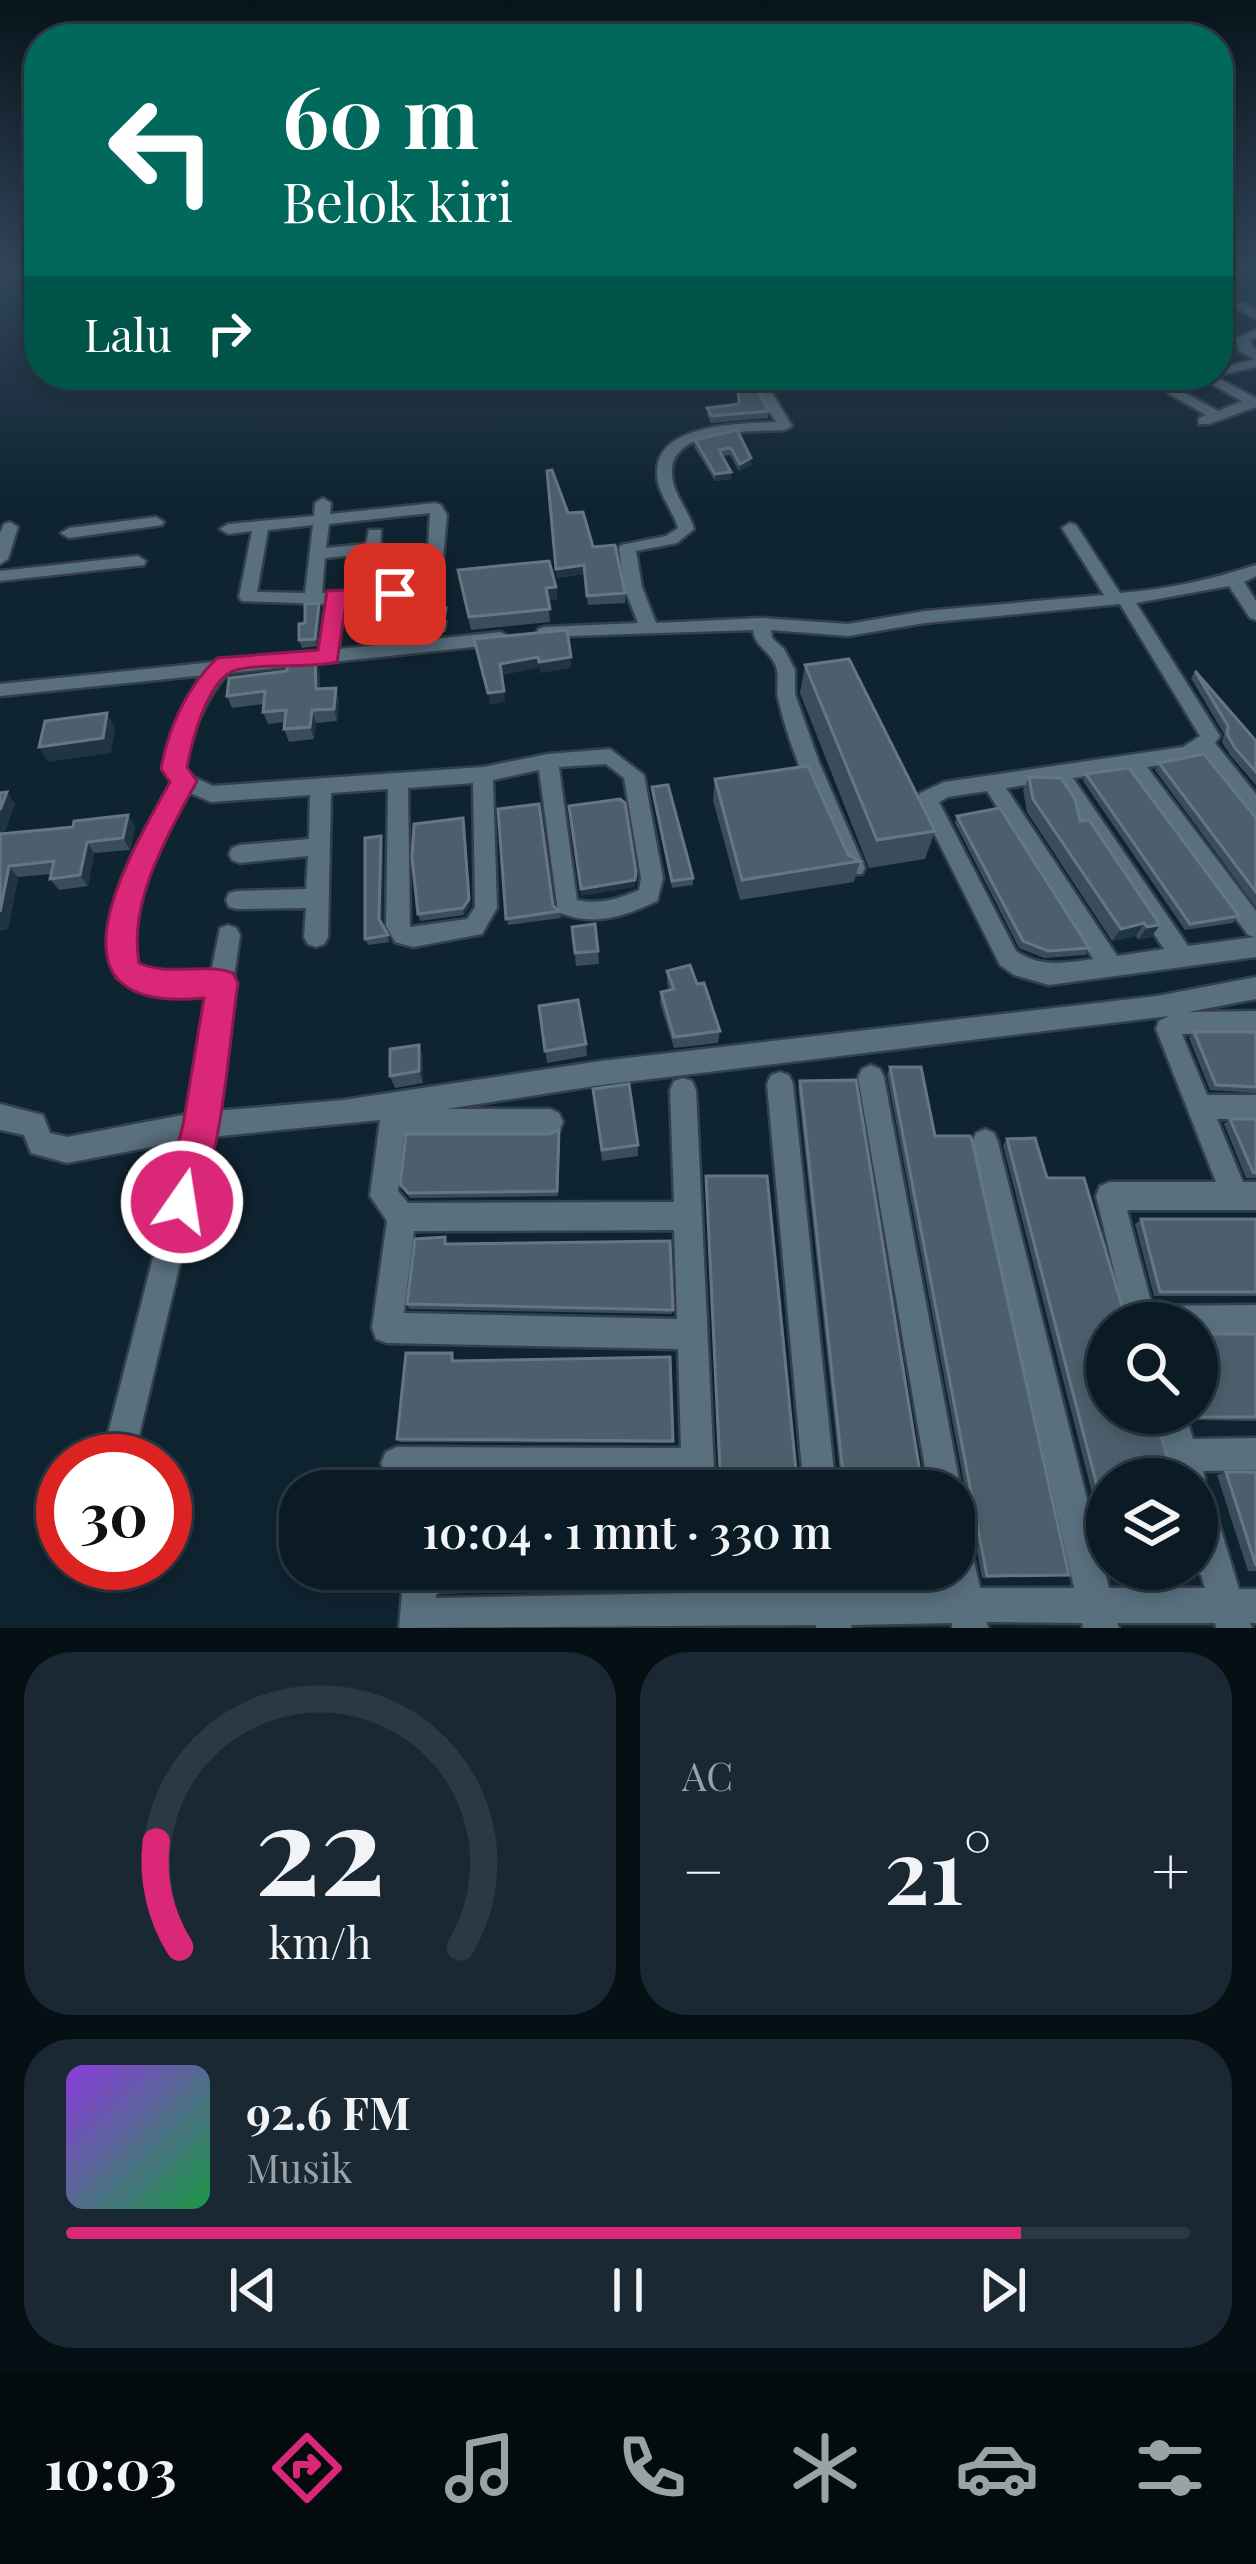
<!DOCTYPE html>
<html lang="id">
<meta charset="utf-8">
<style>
:root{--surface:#0b1b25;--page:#192832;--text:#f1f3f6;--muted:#9aa1a7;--line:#2b3942;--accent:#db2777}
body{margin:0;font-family:"Playfair Display",serif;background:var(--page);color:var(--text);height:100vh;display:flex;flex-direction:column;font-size:45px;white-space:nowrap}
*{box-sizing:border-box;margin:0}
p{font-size:39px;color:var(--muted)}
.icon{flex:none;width:66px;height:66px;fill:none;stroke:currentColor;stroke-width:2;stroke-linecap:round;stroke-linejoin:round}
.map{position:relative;height:1628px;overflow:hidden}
.details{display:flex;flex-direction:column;gap:24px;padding:24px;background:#060f14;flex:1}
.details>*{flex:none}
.guide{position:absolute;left:24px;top:24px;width:1209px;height:366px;border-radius:48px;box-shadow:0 6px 18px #0003,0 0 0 3px var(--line);background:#00695c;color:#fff;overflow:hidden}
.tools{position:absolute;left:1086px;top:1302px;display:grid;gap:24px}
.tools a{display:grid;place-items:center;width:132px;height:132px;border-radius:50%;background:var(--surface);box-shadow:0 6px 18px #0003,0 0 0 3px var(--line);font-size:60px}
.speed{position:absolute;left:36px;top:1434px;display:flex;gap:24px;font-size:60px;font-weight:700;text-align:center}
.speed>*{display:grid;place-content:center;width:156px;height:156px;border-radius:50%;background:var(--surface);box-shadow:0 6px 18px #0003,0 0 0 3px var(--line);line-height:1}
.speed .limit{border:18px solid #d22;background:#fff;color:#111}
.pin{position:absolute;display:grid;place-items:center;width:102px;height:102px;color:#fff;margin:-51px;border-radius:24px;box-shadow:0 6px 18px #0006}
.me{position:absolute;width:132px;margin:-66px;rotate:13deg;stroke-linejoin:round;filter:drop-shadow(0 0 9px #0008)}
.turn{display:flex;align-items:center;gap:42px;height:252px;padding:0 60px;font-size:54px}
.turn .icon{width:156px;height:156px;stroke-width:2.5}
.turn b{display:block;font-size:84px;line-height:102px}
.then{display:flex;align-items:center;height:114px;padding:0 60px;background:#0003;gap:24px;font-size:45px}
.big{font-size:90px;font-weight:600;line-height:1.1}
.details .card{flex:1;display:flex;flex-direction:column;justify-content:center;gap:18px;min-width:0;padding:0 42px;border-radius:48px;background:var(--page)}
.details .dial{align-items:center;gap:0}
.dial svg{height:312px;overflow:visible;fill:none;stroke:var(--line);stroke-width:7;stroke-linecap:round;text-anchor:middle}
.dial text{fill:var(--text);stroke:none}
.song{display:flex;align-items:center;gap:36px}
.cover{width:144px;height:144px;border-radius:18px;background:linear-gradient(135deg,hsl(270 70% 55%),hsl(140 70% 35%))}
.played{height:12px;border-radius:6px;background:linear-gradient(90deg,var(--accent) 85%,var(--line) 85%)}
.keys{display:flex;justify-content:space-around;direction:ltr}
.heat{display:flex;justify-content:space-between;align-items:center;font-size:66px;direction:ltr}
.details .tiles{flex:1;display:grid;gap:24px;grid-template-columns:1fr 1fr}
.card:last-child{grid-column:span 2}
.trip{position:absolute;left:279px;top:1470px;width:696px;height:120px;border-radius:48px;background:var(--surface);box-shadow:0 6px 18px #0003,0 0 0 3px var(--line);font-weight:600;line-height:120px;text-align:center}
.tab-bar{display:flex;height:192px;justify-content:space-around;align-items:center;background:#040b0f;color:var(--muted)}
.tab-bar .icon{width:84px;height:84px}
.tab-bar .active{color:var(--accent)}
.tab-bar b{font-size:54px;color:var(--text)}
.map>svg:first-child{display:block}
</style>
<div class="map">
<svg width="1256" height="1628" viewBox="0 0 1256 1628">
<rect width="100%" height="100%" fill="#0f2431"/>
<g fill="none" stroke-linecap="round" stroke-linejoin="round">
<g stroke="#34404a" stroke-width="5">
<g id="minor">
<polygon points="1242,302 1256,310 1256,319 1238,309 1236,306"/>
<polygon points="1256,330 1256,338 1249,340 1256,350 1256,367 1214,376 1256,398 1256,407 1209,424 1199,424 1199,418 1206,415 1168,393 1180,390 1218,411 1242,401 1195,375 1218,375 1218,369 1254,359 1239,351 1236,338"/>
<path d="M 758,375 L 772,375 L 769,388 L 792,426 L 785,430 C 753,432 668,427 672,475 C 673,494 689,511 694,529 L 677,543 L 636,551 L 642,587 L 656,623 L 761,618 L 848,624 L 925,611 L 1104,595 L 1062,528 L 1070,523 L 1076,525 L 1120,593 C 1169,589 1209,580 1256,565 L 1256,576 L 1244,582 L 1256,601 L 1256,620 L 1250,618 L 1229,586 L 1136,603 L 1220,736 L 1215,743 L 1256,794 L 1256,817 L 1249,815 L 1202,755 L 1187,761 L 1147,767 L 1256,911 L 1256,957 L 1049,985 L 1014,975 L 1000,965 L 917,799 L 920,793 L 944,782 L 1183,747 L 1200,736 L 1120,604 L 925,623 L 848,636 L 771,630 L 772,638 L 784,649 L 795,670 L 795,694 L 819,762 L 865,868 L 862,874 L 846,874 L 843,868 C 820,813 791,757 778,698 C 776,689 779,679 777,670 C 773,652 755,648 753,630 L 538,637 L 538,629 L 544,627 L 638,623 L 624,587 L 619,548 L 621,545 L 666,536 L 678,528 C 673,510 657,493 657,474 C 655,423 740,424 776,422 L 755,388 ZM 1127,770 L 1248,935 L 1255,937 L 1188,946 L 1073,778 ZM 1053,781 L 1164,949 L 1117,956 L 1006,788 ZM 987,791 L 1093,959 C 1064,963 1041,968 1016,951 L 939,802 L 948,797 Z"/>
<polygon points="1134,375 1150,375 1154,379 1147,383"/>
<path d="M 323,498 L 331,503 L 330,514 L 435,503 L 441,505 L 447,515 L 440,590 L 400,599 L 343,603 L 339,649 L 501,632 L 510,638 L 501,644 L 228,673 C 204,700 192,732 184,768 L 191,776 L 213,786 L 483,767 L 548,754 L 610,749 L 644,775 L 663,878 L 657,901 C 623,917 594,927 558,912 L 539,770 L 493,780 L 497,908 L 482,934 L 413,947 L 395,942 L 386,926 L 388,789 L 331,793 L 328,937 L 324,944 L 316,947 L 308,944 L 304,937 L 306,908 L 237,909 L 229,907 L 226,900 L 229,893 L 237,891 L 306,889 L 308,856 L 240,863 L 232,860 L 229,854 L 232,848 L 240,845 L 309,839 L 310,795 L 211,802 L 188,792 C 161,842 121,905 135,965 L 156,974 L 211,973 L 220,928 L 228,925 L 236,928 L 240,935 L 215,1111 L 343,1100 L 601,1061 L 1157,996 L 1256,977 L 1256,999 L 1188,1012 L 1256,1011 L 1256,1033 L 1182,1034 L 1207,1095 L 1256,1095 L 1256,1119 L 1217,1119 L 1243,1182 L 1256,1182 L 1256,1210 L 1127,1210 L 1152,1306 L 1256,1305 L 1256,1335 L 1197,1335 L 1197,1323 L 1126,1321 L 1096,1196 L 1100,1186 L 1110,1182 L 1216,1182 L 1156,1029 L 1159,1021 L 1169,1016 L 601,1085 L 446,1109 L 550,1109 L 559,1113 L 563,1122 L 559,1131 L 550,1135 L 404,1135 L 398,1191 L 408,1203 L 674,1202 L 670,1090 L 674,1081 L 683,1078 L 692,1081 L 696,1090 L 715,1491 L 683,1491 L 682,1480 L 445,1479 L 444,1491 L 412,1491 L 413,1479 L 397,1479 L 386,1474 L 381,1463 L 386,1452 L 397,1447 L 681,1448 L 678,1349 L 387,1343 L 376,1339 L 372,1328 L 387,1221 L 370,1196 L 380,1120 L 210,1137 L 133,1461 L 101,1461 L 183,1141 L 67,1163 L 31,1153 L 24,1135 L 0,1130 L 0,1104 L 43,1115 L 50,1133 L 67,1137 L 188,1114 L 207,994 L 155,994 L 117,978 C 89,914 142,836 173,782 L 164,769 C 171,735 184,703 205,675 L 0,696 L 0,684 L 321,651 L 326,604 L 242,601 L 239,597 L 252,531 L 228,534 L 220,529 L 228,524 L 314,516 L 315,503 ZM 430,513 L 426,583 L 379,591 L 381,530 L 369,530 L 366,544 L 326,548 L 329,524 ZM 313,525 L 305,593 L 257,592 L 268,530 ZM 365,554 L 362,592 L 322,593 L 325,558 ZM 606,764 L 624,778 L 641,878 L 639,890 C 618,899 599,905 577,900 L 559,767 ZM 473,783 L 475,907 L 467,919 L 410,927 L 408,788 ZM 674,1230 L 677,1319 L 404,1313 L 414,1231 Z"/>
<polygon points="156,517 164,522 162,525 69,538 61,533 69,528"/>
<polygon points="10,522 18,527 8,559 0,564 0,533 4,524"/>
<polygon points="138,556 146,561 144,565 0,581 0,571"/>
<polygon points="871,1065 880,1069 884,1077 961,1491 954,1504 954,1491 929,1491 858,1077 862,1069"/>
<polygon points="780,1072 789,1075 793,1084 836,1491 804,1491 767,1084 771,1075"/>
<polygon points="985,1129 994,1133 998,1142 1109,1588 1205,1588 1197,1561 1197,1479 1173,1479 1153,1413 1185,1413 1193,1439 1256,1438 1256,1470 1203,1471 1205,1479 1201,1489 1209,1492 1213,1504 1239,1589 1256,1589 1256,1623 1250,1623 1252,1628 1216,1628 1215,1623 1117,1623 1119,1628 1083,1628 1082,1623 987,1622 988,1628 952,1628 952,1623 851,1625 852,1628 816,1628 816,1625 399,1628 404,1569 438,1569 436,1598 686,1593 685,1569 719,1569 720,1592 813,1591 811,1569 845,1569 847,1590 946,1588 942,1569 954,1569 954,1522 966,1527 980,1588 1074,1588 972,1142 976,1133"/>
</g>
</g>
<use href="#minor" fill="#59707f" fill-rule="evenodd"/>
</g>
<g fill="#394d5a">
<polygon points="710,375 754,375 752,382 769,411 768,418 711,423 707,415 707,408 738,404 738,393 731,381 713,381"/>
<polygon points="737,430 751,458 751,465 739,471 730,455 723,456 731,472 731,479 715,481 694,447 695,440"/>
<polygon points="547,471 568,513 625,593 625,603 588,605 584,574 557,578"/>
<polygon points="460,583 556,587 557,599 548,601 550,622 471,630"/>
<polygon points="321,610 317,646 302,648 299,640 305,623"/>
<polygon points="448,620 446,632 410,636 407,624"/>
<polygon points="805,665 935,831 925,859 869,868 800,693"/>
<polygon points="319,667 320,689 339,700 337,721 316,723 314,739 289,742 284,729 285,722 268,724 263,712 264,704 232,708 227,696"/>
<polygon points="1195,671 1256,741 1256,785 1230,755 1222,742 1224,734 1191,678"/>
<polygon points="1159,763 1256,818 1256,907 1155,770"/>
<polygon points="1086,774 1239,916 1233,923 1185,930 1083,781"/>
<polygon points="1029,777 1080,821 1160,925 1151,937 1138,940 1136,936 1112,941 1027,812 1023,790"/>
<polygon points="715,779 860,861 854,882 740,900 713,800"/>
<polygon points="652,787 693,878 693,885 672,888 652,794"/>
<polygon points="0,793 15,804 4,833 73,827 128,815 135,827 130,850 94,853 88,886 59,890 50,879 52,874 18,877 8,929"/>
<polygon points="498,809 553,906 560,911 561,918 508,925"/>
<polygon points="957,816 1089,948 1085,955 1044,958 1019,948 955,823"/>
<polygon points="465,825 470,906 464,915 420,921 418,914"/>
<polygon points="383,843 382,924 390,942 368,945 365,939"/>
<polygon points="572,927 598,951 599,964 576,966"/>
<polygon points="667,971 697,984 720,1031 718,1043 674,1048 660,1003 661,992 669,990 667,983"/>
<polygon points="539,1006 586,1044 587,1056 547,1063"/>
<polygon points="1194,1032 1256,1032 1256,1093 1210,1090 1189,1038"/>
<polygon points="419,1045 423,1058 423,1083 395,1088 390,1076"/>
<polygon points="890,1067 935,1136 1069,1575 982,1578 887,1074"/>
<polygon points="800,1081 923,1491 842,1491 798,1087"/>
<polygon points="593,1089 638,1145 638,1156 602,1161"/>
<polygon points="1230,1119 1256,1119 1256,1178 1246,1178 1224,1124"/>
<polygon points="560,1136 558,1196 410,1198 400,1184"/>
<polygon points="1007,1139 1047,1178 1107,1479 1107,1551 1003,1145"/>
<polygon points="706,1176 798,1491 720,1491"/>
<polygon points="1141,1219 1256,1219 1256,1296 1154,1296 1135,1224"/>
<polygon points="445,1237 447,1244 673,1310 672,1314 409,1309 407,1304"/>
<polygon points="1197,1334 1256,1334 1256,1421 1194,1420 1191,1413 1197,1413"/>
<polygon points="454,1356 454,1361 673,1441 673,1443 400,1442 397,1439"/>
<polygon points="1226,1472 1256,1472 1256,1571 1248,1571 1217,1475"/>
<polygon points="1112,1569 1197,1569 1202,1573 1113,1575"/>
</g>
<g fill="#203542">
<polygon points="812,375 831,375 830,379 811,381"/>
<polygon points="751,458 751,465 739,471 740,464"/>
<polygon points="731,472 731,479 715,481 715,474"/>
<polygon points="584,565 584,574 557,578 556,569"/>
<polygon points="556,587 557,599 547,601 546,588"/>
<polygon points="319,603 321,610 317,646 315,639"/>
<polygon points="315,655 319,667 320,701 316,689"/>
<polygon points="538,657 539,668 502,675 500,664"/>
<polygon points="571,657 571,668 540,673 539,662"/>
<polygon points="336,688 339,700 337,721 334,709"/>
<polygon points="504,691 505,702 490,705 488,693"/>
<polygon points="312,710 316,723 314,739 310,727"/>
<polygon points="107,713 115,727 111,753 48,762 39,747"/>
<polygon points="7,792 15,804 0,844 0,810"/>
<polygon points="128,815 135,827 130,850 123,838"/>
<polygon points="465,825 470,906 464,915 463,908"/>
<polygon points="381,836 383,843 382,926 379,919"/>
<polygon points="87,842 94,853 88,886 80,875"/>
<polygon points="9,866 18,877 8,929 0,931 0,912"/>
<polygon points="635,880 635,887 581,896 581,889"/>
<polygon points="1144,923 1136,936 1112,941 1121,929"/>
<polygon points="1160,925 1151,937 1138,940 1147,927"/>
<polygon points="419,1045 423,1058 423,1083 419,1071"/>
</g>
<g fill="#4c5f6c" stroke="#657782" stroke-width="3">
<polygon points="732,375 753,375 751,380 769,411 712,416 707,408 739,404 738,387"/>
<polygon points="737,430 751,458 740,464 731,448 719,450 731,472 715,474 695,440"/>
<polygon points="552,470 568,513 583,512 593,547 615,545 625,593 587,596 584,565 556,569 547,471"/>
<polygon points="549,561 556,587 546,588 550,609 469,617 458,570"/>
<polygon points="319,603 315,639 299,640 299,624 305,623 305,604"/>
<polygon points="412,608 446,608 444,620 407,624"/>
<polygon points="567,630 571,657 539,662 538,657 500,664 504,691 488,693 474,639"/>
<polygon points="315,655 316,689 336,688 334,709 312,710 310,727 284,729 286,710 263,712 265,691 227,696 229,678 287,671 287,660"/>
<polygon points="849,659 935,831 877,840 805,665"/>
<polygon points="1195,671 1256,741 1256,772 1235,748 1227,734 1228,726"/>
<polygon points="107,713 103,738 39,747 45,721"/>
<polygon points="1204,754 1256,818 1256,892 1159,763"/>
<polygon points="808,766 848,855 860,861 742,880 715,779"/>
<polygon points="1129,768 1239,916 1190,924 1086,774"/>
<polygon points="1029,777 1061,778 1075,799 1080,821 1089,820 1160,925 1147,927 1144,923 1121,929 1033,799"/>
<polygon points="668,785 693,878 672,881 652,787"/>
<polygon points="7,792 0,810 0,793"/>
<polygon points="620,799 625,803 636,872 635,880 581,889 569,806"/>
<polygon points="539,804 553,906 560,911 506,919 498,809"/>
<polygon points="1000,808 1089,948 1048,951 1023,941 957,816"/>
<polygon points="128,815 123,838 87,842 80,875 50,879 54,861 9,866 0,912 0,834 73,827 74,821"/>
<polygon points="463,818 469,899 463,908 418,914 412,858 414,824"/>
<polygon points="381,836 379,919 388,935 365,939 365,838"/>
<polygon points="595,924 598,951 575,953 572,927"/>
<polygon points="690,965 697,984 704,983 720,1031 674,1037 661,992 674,989 667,971"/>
<polygon points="578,1000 586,1044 545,1051 539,1006"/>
<polygon points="1194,1032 1256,1032 1256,1087 1216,1085"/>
<polygon points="419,1045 419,1071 390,1076 390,1049"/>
<polygon points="890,1067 921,1067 935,1136 970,1136 972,1140 1069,1575 987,1576"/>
<polygon points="856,1080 923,1491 845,1491 800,1081"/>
<polygon points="629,1084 638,1145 602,1150 593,1089"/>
<polygon points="1230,1119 1256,1119 1256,1173 1253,1172"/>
<polygon points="559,1130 557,1191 408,1193 400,1184 406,1134 549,1134"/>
<polygon points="1035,1138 1047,1178 1084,1178 1127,1323 1107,1323 1107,1413 1154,1413 1174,1479 1107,1479 1107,1524 1007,1139"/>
<polygon points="706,1176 767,1176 798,1491 721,1491"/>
<polygon points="1141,1219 1256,1219 1256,1292 1160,1292"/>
<polygon points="445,1237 445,1244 670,1241 673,1310 407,1304 415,1239"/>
<polygon points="1197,1334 1256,1334 1256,1417 1201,1417 1197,1406"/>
<polygon points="406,1353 452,1353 452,1361 670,1357 673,1441 397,1439"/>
<polygon points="1226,1472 1256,1472 1256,1566"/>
<polygon points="636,1485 636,1491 438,1491 446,1488"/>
<polygon points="1197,1556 1202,1573 1120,1574 1119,1569 1197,1569"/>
<polygon points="439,1569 510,1569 508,1591 437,1592"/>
<polygon points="725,1569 805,1569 805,1570 725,1571"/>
<polygon points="854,1569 936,1569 937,1575 854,1576"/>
</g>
<linearGradient id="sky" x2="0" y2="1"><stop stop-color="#08141b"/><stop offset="0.54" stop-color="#31455a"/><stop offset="1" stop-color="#31455a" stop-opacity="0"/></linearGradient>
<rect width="1256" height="500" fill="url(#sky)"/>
<path fill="#db2777" stroke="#8e194d" stroke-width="3" d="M 395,587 L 407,594 L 403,599 L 346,603 L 337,662 C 310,669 251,662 231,672 C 206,685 192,741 187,767 L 197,781 C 168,835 128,901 139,963 C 169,977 203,962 233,973 L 238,983 C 227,1058 224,1144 194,1215 L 182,1220 L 169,1215 L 163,1202 L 183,1125 L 204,998 C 35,1015 126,861 170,782 L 161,769 C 168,728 187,687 217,658 L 318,650 L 327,591 Z"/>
</svg>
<div class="tools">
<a><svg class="icon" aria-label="search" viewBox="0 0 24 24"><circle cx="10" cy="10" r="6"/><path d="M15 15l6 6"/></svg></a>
<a><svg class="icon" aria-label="layers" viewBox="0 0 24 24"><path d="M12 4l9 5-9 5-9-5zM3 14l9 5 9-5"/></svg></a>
</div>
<div class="speed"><div class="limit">30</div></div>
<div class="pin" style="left:395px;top:594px;background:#d93025"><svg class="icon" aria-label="arrive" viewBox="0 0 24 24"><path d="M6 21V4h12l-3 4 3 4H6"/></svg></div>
<svg class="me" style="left:182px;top:1202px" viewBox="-20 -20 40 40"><circle r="17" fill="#db2777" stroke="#fff" stroke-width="3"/><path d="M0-11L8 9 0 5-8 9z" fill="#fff"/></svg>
<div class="trip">10:04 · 1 mnt · 330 m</div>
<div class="guide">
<div class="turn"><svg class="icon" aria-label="left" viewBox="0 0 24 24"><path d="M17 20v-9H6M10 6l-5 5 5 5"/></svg><div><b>60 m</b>Belok kiri</div></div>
<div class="then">Lalu<svg class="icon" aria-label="right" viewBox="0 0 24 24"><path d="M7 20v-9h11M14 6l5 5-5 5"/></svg></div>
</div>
</div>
<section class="details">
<div class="tiles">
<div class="card dial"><svg viewBox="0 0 100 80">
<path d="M14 69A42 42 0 1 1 86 69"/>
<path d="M14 69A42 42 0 0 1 8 42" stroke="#db2777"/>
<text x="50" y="56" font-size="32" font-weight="700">22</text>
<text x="50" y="72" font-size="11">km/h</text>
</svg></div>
<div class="card"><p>AC</p>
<div class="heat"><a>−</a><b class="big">21°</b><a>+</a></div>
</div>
<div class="card">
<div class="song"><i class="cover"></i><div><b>92.6 FM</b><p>Musik</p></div></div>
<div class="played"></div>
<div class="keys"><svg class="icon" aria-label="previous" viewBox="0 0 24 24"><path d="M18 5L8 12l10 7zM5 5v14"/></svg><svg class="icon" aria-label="pause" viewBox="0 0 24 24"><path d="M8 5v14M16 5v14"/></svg><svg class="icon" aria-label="next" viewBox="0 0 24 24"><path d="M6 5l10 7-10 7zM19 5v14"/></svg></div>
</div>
</div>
</section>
<nav class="tab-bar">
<b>10:03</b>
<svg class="icon active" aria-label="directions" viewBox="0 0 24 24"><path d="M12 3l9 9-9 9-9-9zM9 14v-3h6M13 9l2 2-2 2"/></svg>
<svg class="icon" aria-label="music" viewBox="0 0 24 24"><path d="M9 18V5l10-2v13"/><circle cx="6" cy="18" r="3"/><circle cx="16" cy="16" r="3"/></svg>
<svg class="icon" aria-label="phone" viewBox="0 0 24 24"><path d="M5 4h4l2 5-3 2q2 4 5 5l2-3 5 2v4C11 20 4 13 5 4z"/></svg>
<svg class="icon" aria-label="climate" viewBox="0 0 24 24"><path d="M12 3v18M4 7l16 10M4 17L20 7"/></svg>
<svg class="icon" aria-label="car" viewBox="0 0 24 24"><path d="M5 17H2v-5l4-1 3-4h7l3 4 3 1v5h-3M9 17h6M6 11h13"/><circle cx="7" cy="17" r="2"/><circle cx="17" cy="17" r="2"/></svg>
<svg class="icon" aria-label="filters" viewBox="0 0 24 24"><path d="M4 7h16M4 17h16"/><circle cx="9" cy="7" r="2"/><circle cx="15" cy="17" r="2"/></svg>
</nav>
